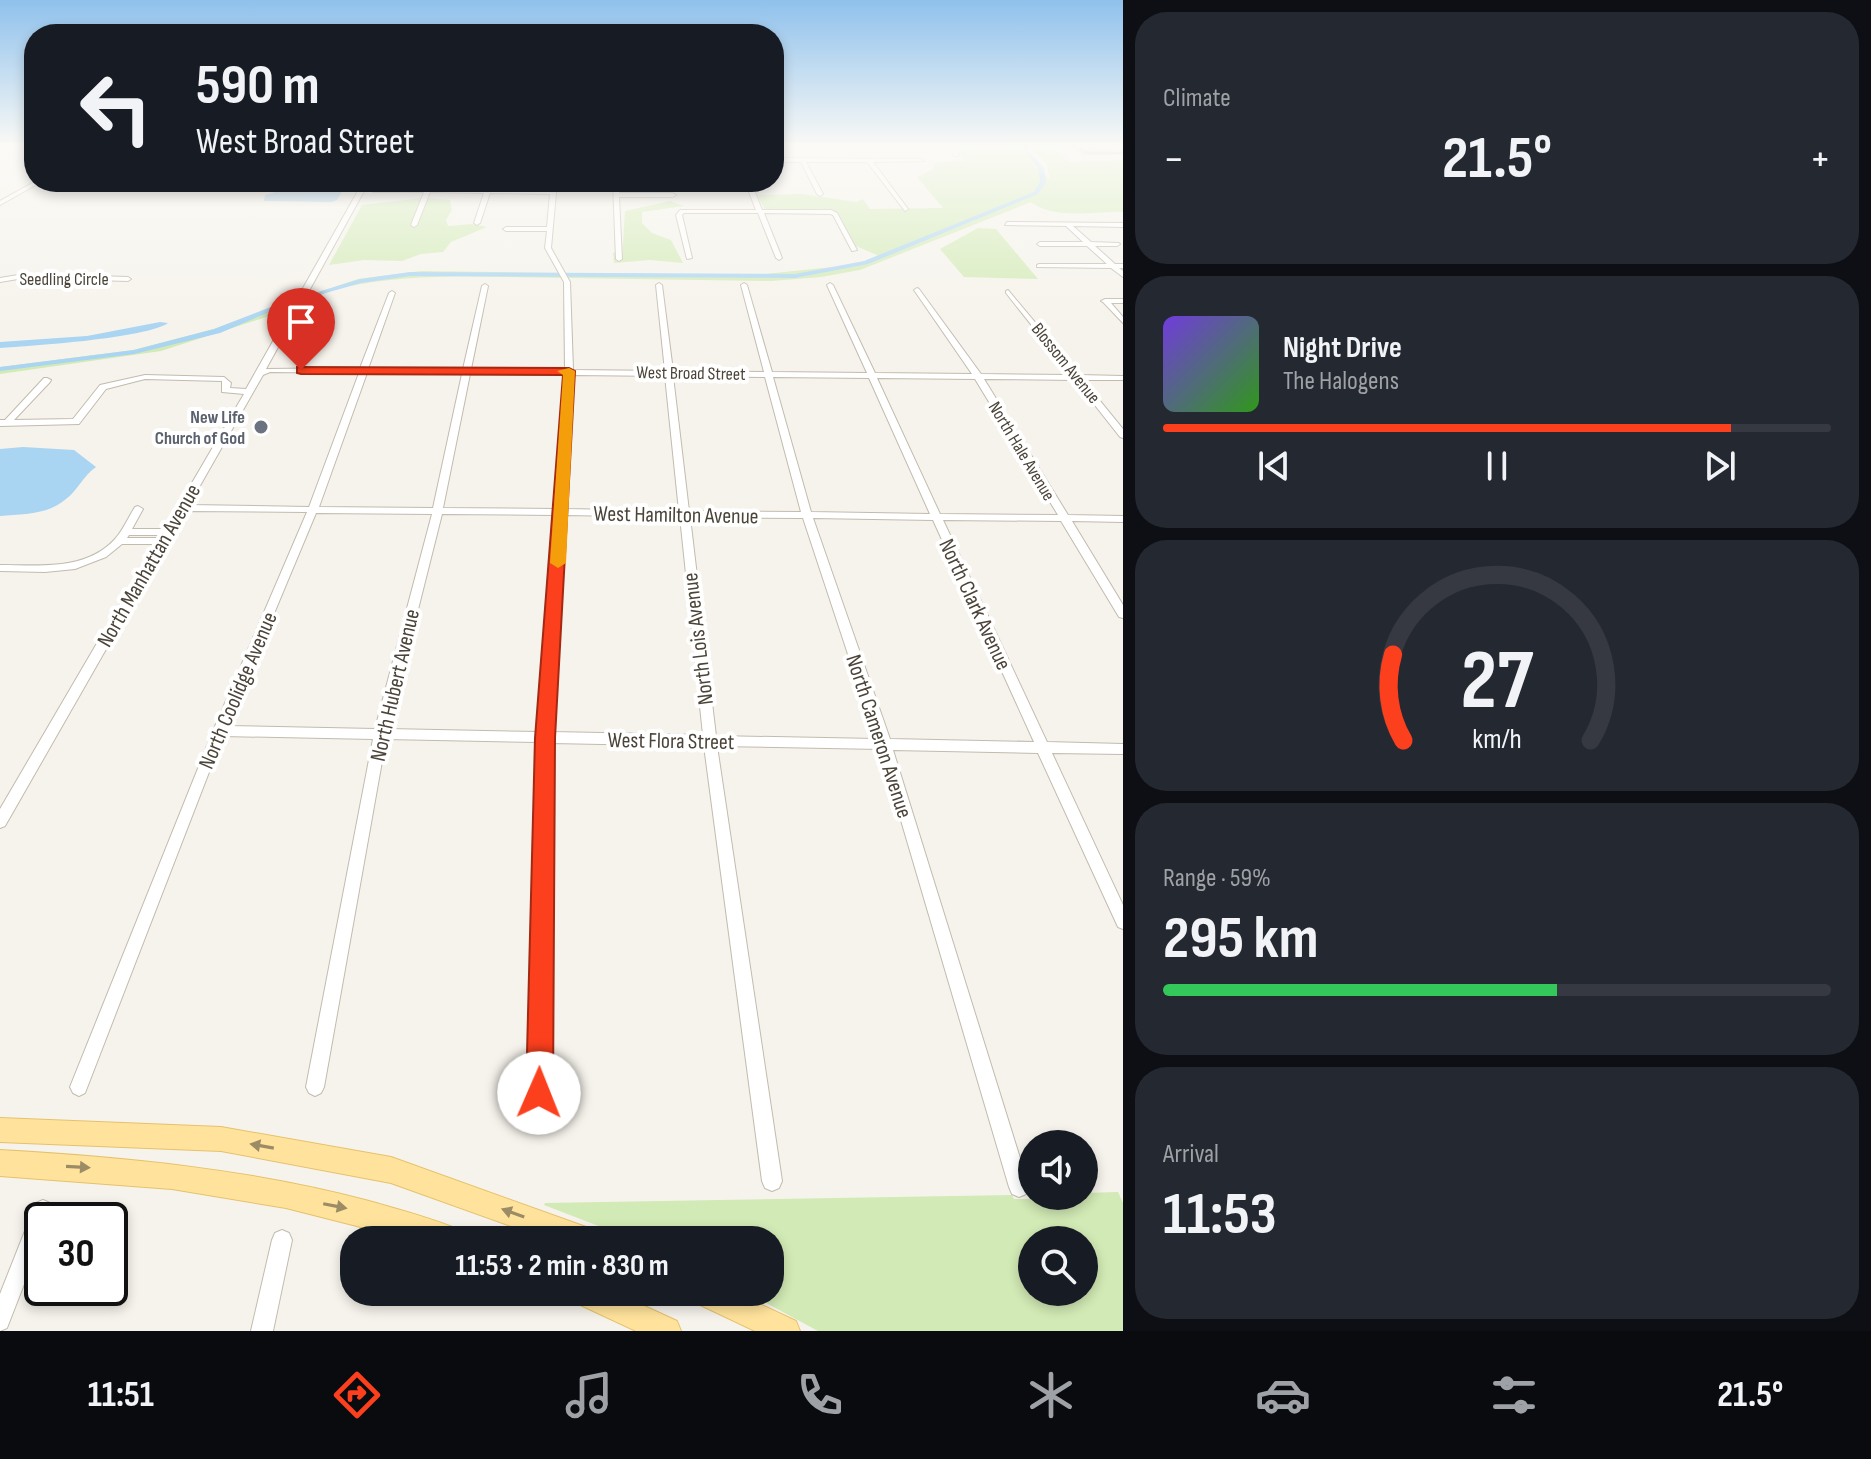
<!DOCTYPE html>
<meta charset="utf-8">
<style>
:root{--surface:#171b24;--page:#242831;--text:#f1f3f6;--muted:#9ea1a6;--line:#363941;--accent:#fc3f1d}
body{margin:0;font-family:"Sofia Sans Condensed",sans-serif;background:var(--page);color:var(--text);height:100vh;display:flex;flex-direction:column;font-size:30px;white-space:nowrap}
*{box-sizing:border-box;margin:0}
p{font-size:26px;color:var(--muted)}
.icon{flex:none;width:44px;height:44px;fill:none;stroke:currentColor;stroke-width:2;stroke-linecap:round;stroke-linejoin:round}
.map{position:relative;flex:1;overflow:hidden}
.sheet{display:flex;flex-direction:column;gap:12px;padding:12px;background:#0d0f14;width:748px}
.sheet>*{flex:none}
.banner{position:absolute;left:24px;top:24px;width:760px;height:168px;border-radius:32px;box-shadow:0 4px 12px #0003;background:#171b24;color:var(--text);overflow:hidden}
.buttons{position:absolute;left:1018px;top:1130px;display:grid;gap:16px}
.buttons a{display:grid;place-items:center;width:80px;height:80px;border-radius:50%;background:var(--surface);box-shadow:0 4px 12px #0003;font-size:40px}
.speed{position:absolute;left:24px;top:1202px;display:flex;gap:16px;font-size:40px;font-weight:700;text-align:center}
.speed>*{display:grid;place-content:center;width:104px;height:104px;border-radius:50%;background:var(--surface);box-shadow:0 4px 12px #0003;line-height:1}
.speed .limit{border:4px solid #111;border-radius:12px;background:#fff;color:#111}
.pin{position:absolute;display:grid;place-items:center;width:68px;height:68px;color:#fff;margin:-82px -34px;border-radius:50% 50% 50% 0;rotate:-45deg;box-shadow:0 0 8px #0007}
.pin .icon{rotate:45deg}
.me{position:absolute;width:88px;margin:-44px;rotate:1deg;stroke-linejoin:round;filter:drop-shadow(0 0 6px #0008)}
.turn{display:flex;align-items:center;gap:28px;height:168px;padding:0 40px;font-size:36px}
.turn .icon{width:104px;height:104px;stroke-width:2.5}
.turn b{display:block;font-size:56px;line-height:68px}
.big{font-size:60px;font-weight:700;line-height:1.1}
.sheet .widget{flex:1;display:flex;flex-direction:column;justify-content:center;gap:12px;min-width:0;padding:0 28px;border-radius:32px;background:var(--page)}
.sheet .dial{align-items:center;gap:0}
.dial svg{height:208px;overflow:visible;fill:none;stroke:var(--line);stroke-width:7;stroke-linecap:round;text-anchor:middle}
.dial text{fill:var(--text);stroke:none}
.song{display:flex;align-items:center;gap:24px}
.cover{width:96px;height:96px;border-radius:12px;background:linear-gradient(135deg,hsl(260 70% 55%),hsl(110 70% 35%))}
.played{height:8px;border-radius:4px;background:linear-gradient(90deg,var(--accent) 85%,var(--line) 85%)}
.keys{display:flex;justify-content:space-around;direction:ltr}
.heat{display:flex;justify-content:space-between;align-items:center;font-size:44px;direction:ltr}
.charge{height:12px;border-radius:6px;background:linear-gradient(90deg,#34c759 59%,var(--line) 0)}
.trip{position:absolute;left:340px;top:1226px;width:444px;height:80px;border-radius:32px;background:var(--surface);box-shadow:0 4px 12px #0003;font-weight:700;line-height:80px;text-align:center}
.tabs{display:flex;height:128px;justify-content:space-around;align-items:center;background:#090b0e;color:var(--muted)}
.tabs .icon{width:56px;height:56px}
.tabs .active{color:var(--accent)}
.tabs b{font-size:36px;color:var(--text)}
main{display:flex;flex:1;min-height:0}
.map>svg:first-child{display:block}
</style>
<main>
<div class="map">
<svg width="1123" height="1331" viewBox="0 0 1123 1331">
<rect width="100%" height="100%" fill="#f6f3ec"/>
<g fill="#d2eab5" fill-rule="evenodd">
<path d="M 981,146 L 1021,146 L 1036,168 L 1050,179 L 1046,163 L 1030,148 L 1055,149 L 1069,162 L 1123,160 L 1123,212 C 1095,211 1054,220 1031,202 L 860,270 L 821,277 L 772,281 L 569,278 L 567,273 L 754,275 L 862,264 L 879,256 L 856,246 L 838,213 L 765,210 L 757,195 L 803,194 L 856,202 L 863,199 L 870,209 L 943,208 L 917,177 L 932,170 L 935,162 L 966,161 L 956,151 Z"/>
<polygon points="422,198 412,226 416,226 427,198 450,200 452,210 446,220 448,226 472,224 487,227 451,242 443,252 421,254 402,261 364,260 329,265 362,205"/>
<polygon points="670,201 684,206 642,212 642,223 652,233 671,240 683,263 650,260 614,263 613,253 616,252 616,260 622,260 625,211"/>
<polygon points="978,228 996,229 1038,279 964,277 940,249"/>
<path d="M 421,271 L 560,273 L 563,278 C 490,277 415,272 344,287 C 330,290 316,297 303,303 L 307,296 L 358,279 Z"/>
<polygon points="298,298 294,306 266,317 161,351 0,374 0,367 133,350 214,329"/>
<path d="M 1118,1192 L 1123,1203 L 1123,1331 L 818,1331 L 746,1292 L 770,1292 L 770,1240 L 635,1240 L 544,1205 L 545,1203 L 1012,1195 L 1014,1199 L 1032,1199 L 1031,1194 L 1084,1196 L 1084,1193 ZM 1032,1240 L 1084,1240 L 1084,1292 L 1032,1292 Z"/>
</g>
<g fill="#a9d4f2">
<polygon points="308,182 348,182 337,200 332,202 264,201 265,195"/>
<path d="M 160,322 L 168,323 C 147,338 32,346 0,348 L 0,342 L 87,336 Z"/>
<path d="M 23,447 L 74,450 L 96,467 C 83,476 78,490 66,499 C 48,515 23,514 0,516 L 0,449 Z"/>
</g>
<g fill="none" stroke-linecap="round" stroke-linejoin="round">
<g fill="#a9d4f2" fill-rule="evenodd">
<polygon points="1019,146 1024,146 1044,168 1046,182 1038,194 868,264 795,278 410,276 361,283 308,298 305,296 360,279 410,272 795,274 864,261 1034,192 1040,182 1038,168"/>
<polygon points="291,299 295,301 293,302 220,333 134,354 0,371 0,367 134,350 214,329"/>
</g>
<g stroke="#c2bbae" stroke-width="2">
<g id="minor">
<polygon points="947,146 952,146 959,156 955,156"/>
<polygon points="774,158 921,159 924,161 873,162 908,209 905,211 867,162 806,162 823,194 820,196 817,194 801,162 774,162"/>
<polygon points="34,182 41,182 0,205 0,201"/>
<path d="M 363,182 L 369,182 L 266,369 L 360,368 L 389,293 L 392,291 L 395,293 L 368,369 L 463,369 L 482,286 L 485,284 L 488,286 L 471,369 L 565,370 L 564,282 L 545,248 L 547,231 L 506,231 L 503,229 L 506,227 L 547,227 L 550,194 L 490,193 L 480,223 L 477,225 L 474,223 L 484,193 L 430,192 L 417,225 L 414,227 L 411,225 L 424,192 L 373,192 L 370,190 L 373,188 L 426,189 L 428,182 L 434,182 L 431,189 L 486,190 L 488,182 L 494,182 L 491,190 L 550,190 L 551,182 L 557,182 L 551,248 L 570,282 L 573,370 L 665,371 L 656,285 L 659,283 L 662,285 L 673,371 L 764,372 L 741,285 L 744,283 L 747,285 L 772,372 L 867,373 L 827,285 L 830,283 L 833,285 L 875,373 L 972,374 L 914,290 L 917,288 L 919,289 L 981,374 L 1071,375 L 1006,293 L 1006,291 L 1008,290 L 1079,375 L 1123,376 L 1123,380 L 1083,380 L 1123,429 L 1123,438 L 1120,437 L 1075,380 L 984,379 L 1068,515 L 1123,516 L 1123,522 L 1072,521 L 1123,605 L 1123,618 L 1119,617 L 1061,521 L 943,520 L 1047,742 L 1123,744 L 1123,754 L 1052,753 L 1123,905 L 1123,929 L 1118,927 L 1038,753 L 893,750 L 1029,1187 L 1026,1194 L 1019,1197 L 1012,1194 L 1009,1187 L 880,749 L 717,746 L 782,1181 L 779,1188 L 772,1191 L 765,1188 L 762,1181 L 704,746 L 551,743 L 548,1123 L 545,1129 L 539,1132 L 533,1129 L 530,1123 L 538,742 L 386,739 L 324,1087 L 321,1093 L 315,1096 L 309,1093 L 306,1087 L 373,739 L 223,736 L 85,1093 L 79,1096 L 73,1093 L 70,1087 L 213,731 L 307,512 L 185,511 L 5,826 L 0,828 L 0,809 L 155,544 L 122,544 L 106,557 L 75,569 L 45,572 L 0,571 L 0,565 C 39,565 86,571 115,539 C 123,530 128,518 135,507 L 138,506 L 143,509 L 132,529 L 165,529 L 244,394 L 222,392 L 222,381 L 145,379 L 106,389 L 79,424 L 0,426 L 0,420 L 5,420 L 44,378 L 47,378 L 51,380 L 50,382 L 14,420 L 73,419 L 100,385 L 145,375 L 224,377 L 231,383 L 230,388 L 246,389 ZM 270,372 L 359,373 L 309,507 L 189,505 L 263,375 ZM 367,373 L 462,374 L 433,508 L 319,507 ZM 470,374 L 565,375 L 555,509 L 443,508 ZM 573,375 L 665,376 L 679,511 L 565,509 ZM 673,376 L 765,377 L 801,512 L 689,511 ZM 773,377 L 869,378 L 930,514 L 811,512 ZM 877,378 L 975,379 L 1058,515 L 940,514 ZM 316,513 L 432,514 L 375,729 L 227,726 ZM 442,514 L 555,515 L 539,732 L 388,729 ZM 565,515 L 680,517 L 703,735 L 552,732 ZM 690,517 L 803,518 L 876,739 L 716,736 ZM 813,518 L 933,520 L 1034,742 L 890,739 ZM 129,535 L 161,535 L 159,538 L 127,538 Z"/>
<polygon points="613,182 619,182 619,193 673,193 676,195 673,197 619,197 622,259 619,261 616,259"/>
<polygon points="745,182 751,182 762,210 831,210 837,213 857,250 852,251 833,215 830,214 764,213 782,258 779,260 776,258 758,213 684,213 682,215 692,258 687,259 676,215 680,210 756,210"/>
<polygon points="1007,222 1123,223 1123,227 1073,226 1091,242 1119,243 1120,244 1117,246 1095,246 1115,264 1123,264 1123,268 1119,268 1123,271 1123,277 1111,268 1037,267 1037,265 1039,264 1107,264 1087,246 1040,246 1037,244 1040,242 1083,242 1066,226 1005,225"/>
<polygon points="24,274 128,277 131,279 128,281 24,278 0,282 0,278"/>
<polygon points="1105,299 1123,299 1123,303 1111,303 1123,317 1123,323 1103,302 1101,301"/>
<polygon points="304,316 311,318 295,350 288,352 287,350"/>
<polygon points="43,1200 50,1203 53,1210 49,1220 42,1220 42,1238 7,1328 0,1331 0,1294 36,1203"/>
<polygon points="282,1230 289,1233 292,1240 273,1331 251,1331 272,1240 275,1233"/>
</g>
</g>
<g stroke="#e6c16a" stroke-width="2">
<g id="major">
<polygon points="0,1118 221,1127 391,1157 586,1227 595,1231 599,1240 550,1240 391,1183 221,1151 0,1142"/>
<path d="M 0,1150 C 124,1157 248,1169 369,1201 C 400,1210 432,1218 462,1231 L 466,1240 L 412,1240 L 286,1208 L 172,1189 L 0,1176 Z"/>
<polygon points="570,1292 614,1292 677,1321 681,1331 636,1331 574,1302"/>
<polygon points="690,1292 734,1292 796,1321 800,1331 755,1331 694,1302"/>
</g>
</g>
<use href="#minor" fill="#fff" fill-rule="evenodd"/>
<use href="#major" fill="#ffe39c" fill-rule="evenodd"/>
</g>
<polygon fill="#bab2a6" points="1064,146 1123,146 1123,155 1084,155 1076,148 1066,148"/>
<polygon fill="#d8cfc1" stroke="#979187" stroke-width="2" points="1078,146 1123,146 1123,153 1086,152"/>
<defs><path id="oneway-solid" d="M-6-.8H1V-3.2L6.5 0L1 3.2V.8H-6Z" transform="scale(2)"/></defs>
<g fill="#9c8c66">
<use href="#oneway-solid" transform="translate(262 1146) rotate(-170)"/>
<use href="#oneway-solid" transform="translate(78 1167) rotate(3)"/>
<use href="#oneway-solid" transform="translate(335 1206) rotate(11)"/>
<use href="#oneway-solid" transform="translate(513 1213) rotate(-160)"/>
</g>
<linearGradient id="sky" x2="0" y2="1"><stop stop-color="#8fc1ec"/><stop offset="0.44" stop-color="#fbfaf6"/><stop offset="1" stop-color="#fbfaf6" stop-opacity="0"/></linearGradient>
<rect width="1123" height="333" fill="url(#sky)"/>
<polygon fill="#fc3f1d" stroke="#a42913" stroke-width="2" points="297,367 569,368 575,371 555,738 553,1093 549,1103 539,1107 530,1103 526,1093 535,738 563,375 301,374 297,373"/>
<polygon fill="#f59e0b" points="569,368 575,371 566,563 558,568 550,563 563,375 557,371"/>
<circle fill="#6b7280" stroke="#fff" stroke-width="3" cx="261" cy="427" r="8"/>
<g text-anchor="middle" stroke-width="8" stroke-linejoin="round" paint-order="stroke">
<g font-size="18" fill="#4b4439" stroke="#fff">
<text x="64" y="285">Seedling Circle</text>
<text transform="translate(1066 363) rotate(51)" y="6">Blossom Avenue</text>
<text transform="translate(691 373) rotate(1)" y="6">West Broad Street</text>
<text transform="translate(1022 451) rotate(59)" y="6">North Hale Avenue</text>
</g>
<g font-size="18" font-weight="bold" fill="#5b616d" stroke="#fff" text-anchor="end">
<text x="245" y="423">New Life<tspan x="245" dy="21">Church of God</tspan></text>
</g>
<g font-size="22" fill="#4b4439" stroke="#fff">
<text transform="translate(676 514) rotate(1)" y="8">West Hamilton Avenue</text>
<text transform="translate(148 565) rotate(-60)" y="8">North Manhattan Avenue</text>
<text transform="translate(976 604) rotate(65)" y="8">North Clark Avenue</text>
<text transform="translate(697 639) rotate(-97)" y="8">North Lois Avenue</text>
<text transform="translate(394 685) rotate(-77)" y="8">North Hubert Avenue</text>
<text transform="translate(237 690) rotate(-67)" y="8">North Coolidge Avenue</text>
<text transform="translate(880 736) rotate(72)" y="8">North Cameron Avenue</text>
<text transform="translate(671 740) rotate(1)" y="8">West Flora Street</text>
</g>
</g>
</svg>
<div class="buttons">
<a><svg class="icon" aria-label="sound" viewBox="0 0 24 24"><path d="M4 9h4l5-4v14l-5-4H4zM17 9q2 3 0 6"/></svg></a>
<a><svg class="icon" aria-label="search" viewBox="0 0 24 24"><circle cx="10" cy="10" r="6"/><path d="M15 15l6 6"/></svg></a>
</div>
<div class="speed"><div class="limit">30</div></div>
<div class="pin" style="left:301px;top:370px;background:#d93025"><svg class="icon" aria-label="arrive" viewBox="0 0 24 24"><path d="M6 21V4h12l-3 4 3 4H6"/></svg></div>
<svg class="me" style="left:539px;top:1093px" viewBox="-20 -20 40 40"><circle r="19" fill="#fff"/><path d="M0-13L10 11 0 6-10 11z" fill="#fc3f1d"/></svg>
<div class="trip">11:53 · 2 min · 830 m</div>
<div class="banner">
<div class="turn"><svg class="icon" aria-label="left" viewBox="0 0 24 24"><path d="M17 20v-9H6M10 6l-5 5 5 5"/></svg><div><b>590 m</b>West Broad Street</div></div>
</div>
</div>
<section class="sheet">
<div class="widget"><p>Climate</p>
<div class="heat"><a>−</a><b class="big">21.5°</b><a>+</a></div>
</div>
<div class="widget">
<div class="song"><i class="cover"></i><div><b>Night Drive</b><p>The Halogens</p></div></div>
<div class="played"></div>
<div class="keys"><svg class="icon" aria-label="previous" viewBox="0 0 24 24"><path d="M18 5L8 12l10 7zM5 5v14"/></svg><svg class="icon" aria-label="pause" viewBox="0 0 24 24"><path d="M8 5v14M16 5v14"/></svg><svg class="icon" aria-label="next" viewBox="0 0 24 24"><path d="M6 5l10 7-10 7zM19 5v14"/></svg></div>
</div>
<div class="widget dial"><svg viewBox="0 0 100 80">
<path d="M14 69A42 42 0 1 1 86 69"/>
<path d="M14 69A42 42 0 0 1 10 36" stroke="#fc3f1d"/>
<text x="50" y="56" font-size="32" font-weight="700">27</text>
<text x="50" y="72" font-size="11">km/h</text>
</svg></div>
<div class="widget"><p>Range · 59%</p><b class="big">295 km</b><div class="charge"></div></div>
<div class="widget"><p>Arrival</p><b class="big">11:53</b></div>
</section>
</main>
<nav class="tabs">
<b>11:51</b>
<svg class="icon active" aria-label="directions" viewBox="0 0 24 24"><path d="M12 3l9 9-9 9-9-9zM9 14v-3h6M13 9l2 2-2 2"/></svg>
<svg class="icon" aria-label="music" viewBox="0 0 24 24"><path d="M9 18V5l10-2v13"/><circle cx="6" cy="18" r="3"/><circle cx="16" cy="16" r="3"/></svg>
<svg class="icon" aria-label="phone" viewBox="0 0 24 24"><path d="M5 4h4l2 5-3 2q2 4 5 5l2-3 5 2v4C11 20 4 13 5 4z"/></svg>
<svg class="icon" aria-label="climate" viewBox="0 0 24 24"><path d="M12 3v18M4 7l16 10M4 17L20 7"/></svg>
<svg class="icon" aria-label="car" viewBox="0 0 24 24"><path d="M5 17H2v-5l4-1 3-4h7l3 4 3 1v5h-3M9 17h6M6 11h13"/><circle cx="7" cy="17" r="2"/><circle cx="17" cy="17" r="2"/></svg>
<svg class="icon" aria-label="filters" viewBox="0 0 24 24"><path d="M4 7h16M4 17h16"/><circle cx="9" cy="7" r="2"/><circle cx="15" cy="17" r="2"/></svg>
<b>21.5°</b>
</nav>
